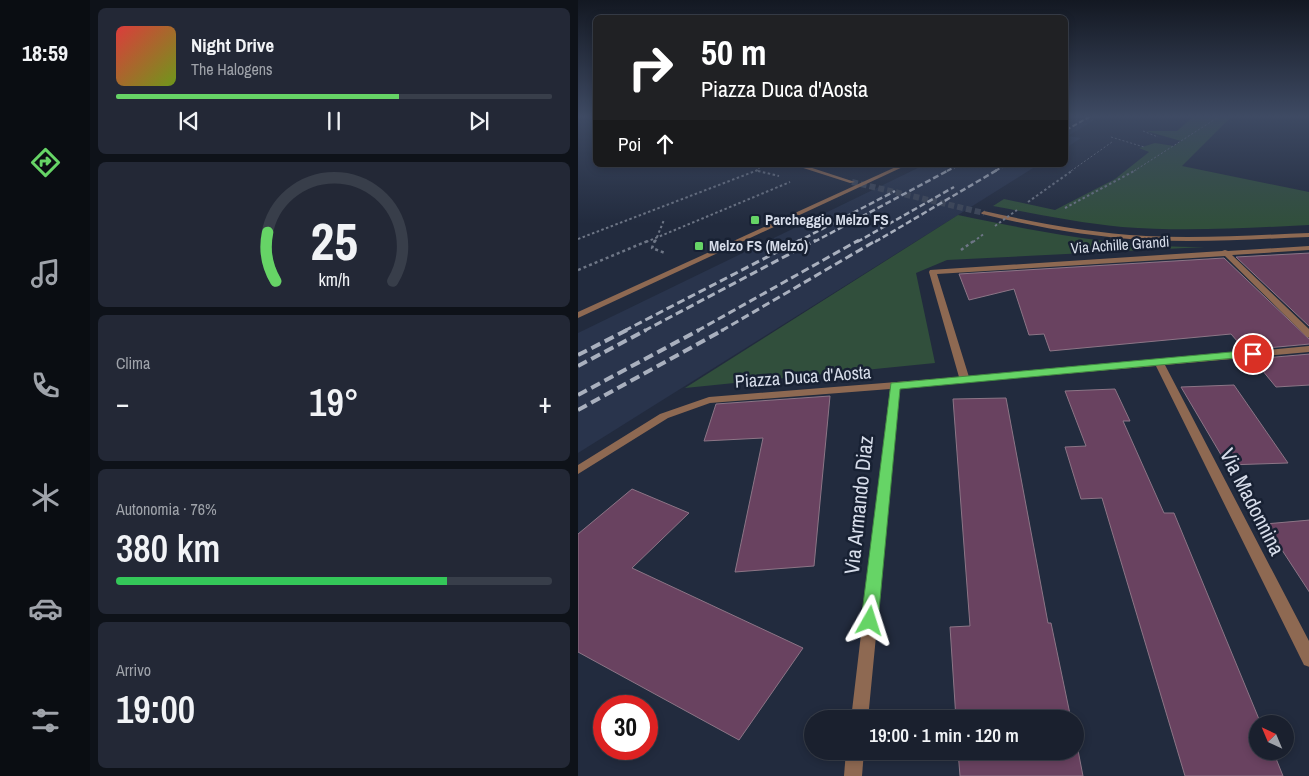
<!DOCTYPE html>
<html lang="it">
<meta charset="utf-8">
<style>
:root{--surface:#1a202e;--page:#232836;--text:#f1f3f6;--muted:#9fa3aa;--line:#383e4a;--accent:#66d466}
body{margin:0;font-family:"Archivo Narrow",sans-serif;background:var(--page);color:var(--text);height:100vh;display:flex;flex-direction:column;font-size:19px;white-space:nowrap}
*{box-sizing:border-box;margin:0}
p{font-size:16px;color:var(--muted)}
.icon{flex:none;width:28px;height:28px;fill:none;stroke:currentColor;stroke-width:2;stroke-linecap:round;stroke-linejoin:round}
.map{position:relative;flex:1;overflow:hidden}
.drawer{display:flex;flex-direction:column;gap:8px;padding:8px;background:#0e1219;width:488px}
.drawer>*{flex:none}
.top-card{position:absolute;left:15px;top:15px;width:475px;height:152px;border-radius:8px;box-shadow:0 2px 8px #0003,0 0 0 1px var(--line);background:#202124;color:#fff;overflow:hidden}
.needle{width:32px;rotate:316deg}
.fabs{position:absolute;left:671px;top:715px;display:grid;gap:10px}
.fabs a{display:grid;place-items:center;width:45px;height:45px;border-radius:50%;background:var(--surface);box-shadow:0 2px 8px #0003,0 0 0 1px var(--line);font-size:25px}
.speed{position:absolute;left:15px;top:695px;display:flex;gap:10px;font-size:25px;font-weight:700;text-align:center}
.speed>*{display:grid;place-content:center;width:65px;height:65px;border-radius:50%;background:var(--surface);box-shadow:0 2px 8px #0003,0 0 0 1px var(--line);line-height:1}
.speed .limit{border:8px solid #d22;background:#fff;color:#111}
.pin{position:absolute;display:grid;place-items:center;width:42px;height:42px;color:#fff;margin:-21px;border:2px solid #fff;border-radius:50%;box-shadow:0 1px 5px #0007}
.me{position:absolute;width:55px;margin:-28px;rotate:6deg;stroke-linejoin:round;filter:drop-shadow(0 0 4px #0008)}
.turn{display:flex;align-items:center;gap:18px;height:105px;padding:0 25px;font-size:22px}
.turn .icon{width:65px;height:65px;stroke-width:2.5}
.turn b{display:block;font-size:35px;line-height:42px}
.then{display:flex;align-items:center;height:48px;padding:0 25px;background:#0003;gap:10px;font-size:19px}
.big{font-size:38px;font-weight:600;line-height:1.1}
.drawer .widget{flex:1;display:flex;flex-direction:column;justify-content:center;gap:8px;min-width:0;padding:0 18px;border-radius:8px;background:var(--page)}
.drawer .dial{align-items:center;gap:0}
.dial svg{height:130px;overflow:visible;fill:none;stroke:var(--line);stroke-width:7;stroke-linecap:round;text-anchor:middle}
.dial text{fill:var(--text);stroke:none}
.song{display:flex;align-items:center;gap:15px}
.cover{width:60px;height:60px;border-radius:8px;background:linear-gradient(135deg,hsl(0 70% 55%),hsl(80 70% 35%))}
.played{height:5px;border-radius:2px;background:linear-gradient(90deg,var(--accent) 65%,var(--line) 65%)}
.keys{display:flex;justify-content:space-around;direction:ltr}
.heat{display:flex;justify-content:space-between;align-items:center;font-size:28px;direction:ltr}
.charge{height:8px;border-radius:4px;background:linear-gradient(90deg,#34c759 76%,var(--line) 0)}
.trip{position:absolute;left:226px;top:710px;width:280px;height:50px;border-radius:25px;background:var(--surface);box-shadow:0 2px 8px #0003,0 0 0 1px var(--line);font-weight:600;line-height:50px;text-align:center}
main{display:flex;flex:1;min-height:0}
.tabs{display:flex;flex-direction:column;width:90px;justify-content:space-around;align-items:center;background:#0a0d12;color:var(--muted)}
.tabs .icon{width:35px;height:35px}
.tabs .current{color:var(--accent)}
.tabs b{font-size:22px;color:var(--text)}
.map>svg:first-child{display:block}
</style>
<main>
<nav class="tabs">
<b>18:59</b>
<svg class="icon current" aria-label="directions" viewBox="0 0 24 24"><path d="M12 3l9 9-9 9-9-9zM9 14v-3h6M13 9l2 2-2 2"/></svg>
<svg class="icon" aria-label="music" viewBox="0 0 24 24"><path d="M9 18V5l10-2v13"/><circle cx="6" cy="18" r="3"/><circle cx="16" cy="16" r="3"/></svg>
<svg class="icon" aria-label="phone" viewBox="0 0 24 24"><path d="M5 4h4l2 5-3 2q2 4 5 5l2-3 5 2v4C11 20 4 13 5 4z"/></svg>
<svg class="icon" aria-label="climate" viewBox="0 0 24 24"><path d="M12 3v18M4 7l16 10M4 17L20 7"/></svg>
<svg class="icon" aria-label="car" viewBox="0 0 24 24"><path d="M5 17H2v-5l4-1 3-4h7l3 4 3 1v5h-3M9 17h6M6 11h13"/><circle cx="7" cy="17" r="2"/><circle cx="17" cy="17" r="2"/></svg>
<svg class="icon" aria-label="filters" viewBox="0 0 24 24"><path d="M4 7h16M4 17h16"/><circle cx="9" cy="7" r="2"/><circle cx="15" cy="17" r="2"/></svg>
</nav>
<section class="drawer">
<div class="widget">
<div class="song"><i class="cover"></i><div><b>Night Drive</b><p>The Halogens</p></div></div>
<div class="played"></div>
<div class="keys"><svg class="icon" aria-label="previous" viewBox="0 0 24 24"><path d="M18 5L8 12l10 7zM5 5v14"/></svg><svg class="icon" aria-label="pause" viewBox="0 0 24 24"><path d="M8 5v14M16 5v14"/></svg><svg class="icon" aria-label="next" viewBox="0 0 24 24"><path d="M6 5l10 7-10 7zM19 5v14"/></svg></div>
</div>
<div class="widget dial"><svg viewBox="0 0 100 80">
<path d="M14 69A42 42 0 1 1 86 69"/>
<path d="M14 69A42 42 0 0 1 9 39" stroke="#66d466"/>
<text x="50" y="56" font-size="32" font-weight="700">25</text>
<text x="50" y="72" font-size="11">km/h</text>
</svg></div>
<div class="widget"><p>Clima</p>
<div class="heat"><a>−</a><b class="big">19°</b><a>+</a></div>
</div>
<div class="widget"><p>Autonomia · 76%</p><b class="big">380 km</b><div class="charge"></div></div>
<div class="widget"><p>Arrivo</p><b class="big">19:00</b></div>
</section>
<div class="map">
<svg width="732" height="776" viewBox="0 0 732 776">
<rect width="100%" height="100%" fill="#222b3e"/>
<g fill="#29344c">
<polygon points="488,116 523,116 490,136 503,138 488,148"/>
<polygon points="346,165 460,165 0,453 0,333"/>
</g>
<g fill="#314f3c">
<path d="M 616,116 L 654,116 L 604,166 L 731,192 L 731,225 C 669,228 606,232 544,227 C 500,223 458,214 415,206 L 426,199 L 477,210 L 537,179 L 571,152 L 561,148 L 577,143 L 596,146 L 603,141 L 568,131 L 599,131 Z"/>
<path d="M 380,215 C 467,233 538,247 627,247 L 369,260 L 338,273 L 357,363 L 107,388 Z"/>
</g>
<g fill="#694260" stroke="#8c7586">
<polygon points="732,253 732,327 658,257"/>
<polygon points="646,258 732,340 732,344 667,350 653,334 472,351 466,334 451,335 436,289 391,300 381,274"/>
<polygon points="732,354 732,385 698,387 675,359"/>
<polygon points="656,385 710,463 649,465 603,387"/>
<polygon points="537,389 552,421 545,421 586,513 596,513 683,724 680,724 680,751 695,751 705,776 607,776 524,498 503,499 487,447 508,446 487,391"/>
<polygon points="252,396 236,566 157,572 185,438 126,441 138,404"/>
<polygon points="428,398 470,623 473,623 493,719 378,719 372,627 392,626 375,399"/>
<polygon points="54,489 111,513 54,568 225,648 161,740 0,652 0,534"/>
<polygon points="732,520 732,593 687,524"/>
<polygon points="498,740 505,776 382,776 380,751 498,751"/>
</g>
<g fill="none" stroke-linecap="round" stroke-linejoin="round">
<polyline stroke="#3d4658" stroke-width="6" stroke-dasharray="6 3" stroke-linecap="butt" points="274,182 406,213"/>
<g stroke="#6e7686" stroke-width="1" stroke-dasharray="2 2" stroke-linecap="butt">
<polyline points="565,131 580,137"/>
<polyline points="533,137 566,147"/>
<polyline points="177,171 186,165"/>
<polyline points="493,171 534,142"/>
<polyline points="556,171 642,116"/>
</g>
<g stroke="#6e7686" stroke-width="2" stroke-dasharray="2.5 2.5" stroke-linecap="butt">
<polyline points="180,171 201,176"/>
<polyline points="450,202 495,170"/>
<polyline points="487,208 558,170"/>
<polyline points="0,239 180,170"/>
<polyline points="68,242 212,182"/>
<polyline points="77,242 86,220"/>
<polyline points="395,242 407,233"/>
</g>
<g stroke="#6e7686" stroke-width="2.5" stroke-dasharray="3 3" stroke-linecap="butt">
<polyline points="77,240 74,248 87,253"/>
<polyline points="383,250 397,240"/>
<polyline points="0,270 72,240"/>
</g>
<polygon fill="#8e6952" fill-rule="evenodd" points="322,165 329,165 0,318 0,312"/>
<g fill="#8e6952" fill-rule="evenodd">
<polygon points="216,165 225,165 277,182 272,183"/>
<path d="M 406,211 C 459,223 513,233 568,236 C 622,239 677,235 732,233 L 732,237 C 677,239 623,243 568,240 C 513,237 458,227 404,214 L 403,213 Z"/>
<polygon points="732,246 732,250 654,255 732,330 732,338 729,337 647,256 359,274 391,377 732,346 732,352 587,365 732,643 732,667 726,665 578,366 322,388 290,719 273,719 312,389 132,403 90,418 0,474 0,465 82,414 131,397 381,377 351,272 352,270 644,251 647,250 650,251"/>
<polygon points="268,751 286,751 284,776 266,776"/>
</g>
<g stroke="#a9b0be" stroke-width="2" stroke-dasharray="5 2.5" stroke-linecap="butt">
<polyline points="488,130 513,116"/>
<polyline points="369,171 381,165"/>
<polyline points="417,171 428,165"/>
</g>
<g stroke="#a9b0be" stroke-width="2.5" stroke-dasharray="6 3" stroke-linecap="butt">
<polyline points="219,242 317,191"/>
<polyline points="236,242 371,170"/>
<polyline points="279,242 376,187"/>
<polyline points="297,242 419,170"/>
</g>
<g stroke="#a9b0be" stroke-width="3" stroke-dasharray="8 4" stroke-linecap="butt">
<polyline points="46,331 222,240"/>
<polyline points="66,331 238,240"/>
<polyline points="119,331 281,240"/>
<polyline points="143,331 299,240"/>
</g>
<g stroke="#a9b0be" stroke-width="4" stroke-dasharray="10 5" stroke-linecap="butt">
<polyline points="0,355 49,330"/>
<polyline points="0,366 68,330"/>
<polyline points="0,395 121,330"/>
<polyline points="0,410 145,330"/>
</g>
<polyline stroke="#6e7686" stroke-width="2" stroke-dasharray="2.5 2.5" stroke-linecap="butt" points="417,226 439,210"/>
</g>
<linearGradient id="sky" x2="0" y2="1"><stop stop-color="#131822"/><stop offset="0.52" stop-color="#3e4a63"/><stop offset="1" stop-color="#3e4a63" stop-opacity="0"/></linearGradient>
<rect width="732" height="224" fill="url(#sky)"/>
<polygon fill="#66d466" stroke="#428a42" points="675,350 680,354 679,356 322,389 300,621 298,626 292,628 285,626 283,621 313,383"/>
<g fill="#66d466" stroke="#182133" stroke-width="2">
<rect x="172" y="215" width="10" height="10" rx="2.5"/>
<rect x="116" y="241" width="10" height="10" rx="2.5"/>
</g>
<g text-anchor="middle" stroke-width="5" stroke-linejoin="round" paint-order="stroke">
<g font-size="15" font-weight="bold" fill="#d7ddea" stroke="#182133" text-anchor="start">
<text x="187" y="225">Parcheggio Melzo FS</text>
<text x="131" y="251">Melzo FS (Melzo)</text>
</g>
<g font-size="15" fill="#d7ddea" stroke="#182133">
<text transform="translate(542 245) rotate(-4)" y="5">Via Achille Grandi</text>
</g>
<g font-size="18" fill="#d7ddea" stroke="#182133">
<text transform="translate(225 377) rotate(-4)" y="6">Piazza Duca d'Aosta</text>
</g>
<g font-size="21" fill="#d7ddea" stroke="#182133">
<text transform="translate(674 502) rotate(63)" y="7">Via Madonnina</text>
<text transform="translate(281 505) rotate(-84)" y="7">Via Armando Diaz</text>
</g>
</g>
</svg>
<div class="fabs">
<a><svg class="needle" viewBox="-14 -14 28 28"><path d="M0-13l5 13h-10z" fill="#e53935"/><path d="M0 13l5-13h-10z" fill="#9fa3aa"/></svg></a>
</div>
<div class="speed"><div class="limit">30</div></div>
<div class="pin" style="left:675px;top:354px;background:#d93025"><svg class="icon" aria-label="arrive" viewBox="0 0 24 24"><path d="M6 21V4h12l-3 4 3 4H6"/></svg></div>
<svg class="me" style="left:292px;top:621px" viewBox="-20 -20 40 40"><path d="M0-17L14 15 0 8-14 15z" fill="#66d466" stroke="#fff" stroke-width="4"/></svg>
<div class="trip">19:00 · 1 min · 120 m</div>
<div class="top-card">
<div class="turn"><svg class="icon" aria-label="right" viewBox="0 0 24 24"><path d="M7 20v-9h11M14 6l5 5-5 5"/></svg><div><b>50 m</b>Piazza Duca d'Aosta</div></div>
<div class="then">Poi<svg class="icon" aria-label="ahead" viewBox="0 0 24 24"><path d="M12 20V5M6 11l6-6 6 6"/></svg></div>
</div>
</div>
</main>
